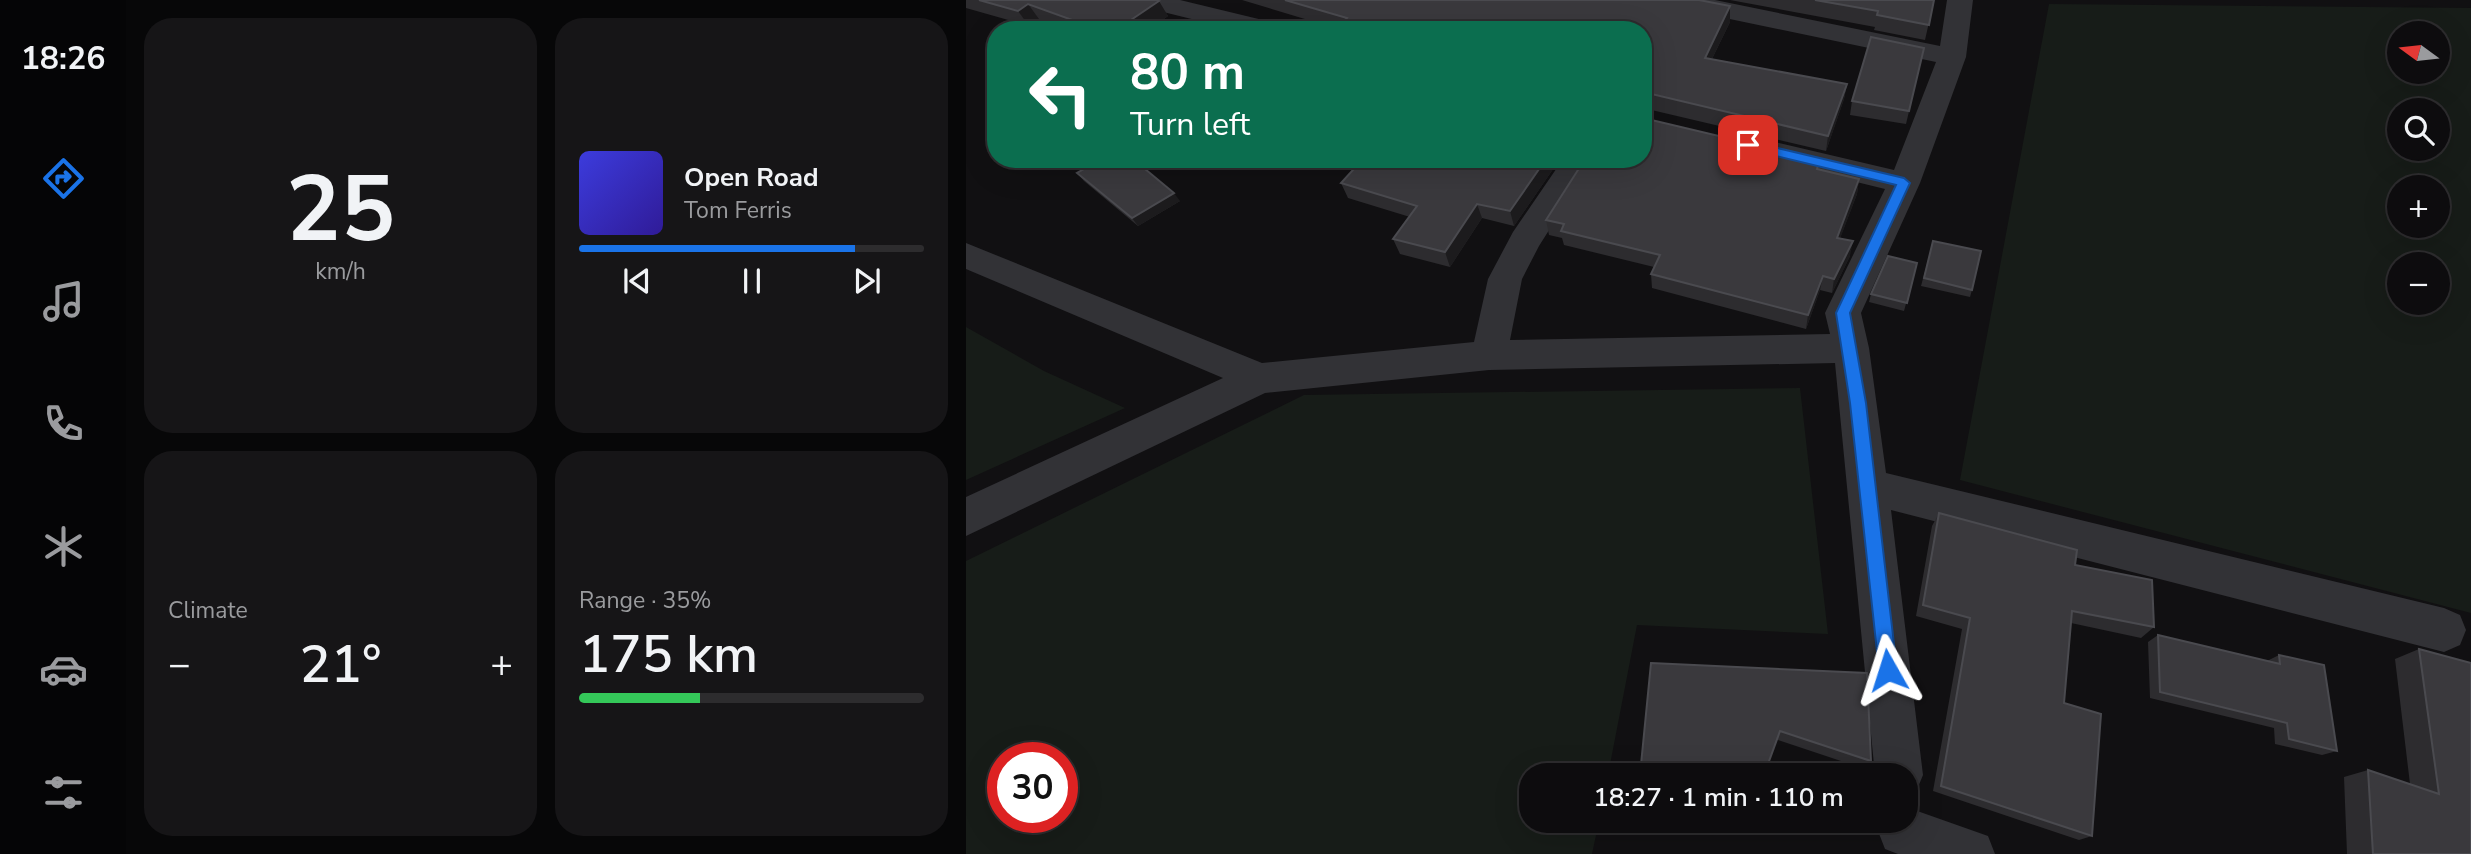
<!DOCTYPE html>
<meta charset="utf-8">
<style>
:root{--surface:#0d0c0e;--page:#161517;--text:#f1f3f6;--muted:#9a9b9e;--line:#2d2c2e;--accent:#1a73e8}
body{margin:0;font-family:"Nunito Sans",sans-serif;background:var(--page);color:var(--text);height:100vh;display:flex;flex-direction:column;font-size:26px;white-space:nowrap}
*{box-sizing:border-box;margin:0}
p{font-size:23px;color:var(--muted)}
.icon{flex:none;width:38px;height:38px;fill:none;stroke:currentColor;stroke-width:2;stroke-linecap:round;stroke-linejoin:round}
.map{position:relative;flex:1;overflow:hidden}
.side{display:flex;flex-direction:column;gap:18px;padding:18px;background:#070708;width:840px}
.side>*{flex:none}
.guide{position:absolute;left:21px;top:21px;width:665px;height:147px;border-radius:28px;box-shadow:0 7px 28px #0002,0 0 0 2px var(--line);background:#0b6e4f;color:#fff;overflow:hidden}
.needle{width:46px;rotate:285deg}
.tools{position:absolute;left:1421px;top:21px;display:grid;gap:14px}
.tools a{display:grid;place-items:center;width:63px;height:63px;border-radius:50%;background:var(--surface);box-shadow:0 7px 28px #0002,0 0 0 2px var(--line);font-size:35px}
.speed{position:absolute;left:21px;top:742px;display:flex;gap:14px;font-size:35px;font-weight:700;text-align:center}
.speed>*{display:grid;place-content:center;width:91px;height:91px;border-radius:50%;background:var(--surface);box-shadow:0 7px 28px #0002,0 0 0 2px var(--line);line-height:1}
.speed .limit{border:10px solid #d22;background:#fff;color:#111}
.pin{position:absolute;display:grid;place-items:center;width:60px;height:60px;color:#fff;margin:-30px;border-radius:14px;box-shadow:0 4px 10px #0006}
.me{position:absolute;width:77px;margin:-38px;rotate:354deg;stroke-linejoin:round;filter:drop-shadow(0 0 5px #0008)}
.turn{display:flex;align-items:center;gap:24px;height:147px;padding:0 28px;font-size:32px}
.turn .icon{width:91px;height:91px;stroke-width:2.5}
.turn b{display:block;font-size:49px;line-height:60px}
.big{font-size:52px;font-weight:600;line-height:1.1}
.side .widget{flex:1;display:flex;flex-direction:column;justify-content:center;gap:10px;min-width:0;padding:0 24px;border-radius:28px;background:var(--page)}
.side .dial{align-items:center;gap:0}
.dial b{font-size:91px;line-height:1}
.song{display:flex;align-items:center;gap:21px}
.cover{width:84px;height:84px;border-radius:10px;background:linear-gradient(135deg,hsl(240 70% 55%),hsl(250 70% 35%))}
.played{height:7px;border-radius:4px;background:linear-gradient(90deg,var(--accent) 80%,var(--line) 80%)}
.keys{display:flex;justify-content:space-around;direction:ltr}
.heat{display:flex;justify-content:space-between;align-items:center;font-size:38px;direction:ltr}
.charge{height:10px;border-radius:5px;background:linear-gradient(90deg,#34c759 35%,var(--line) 0)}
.side .tiles{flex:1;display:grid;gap:18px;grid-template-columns:repeat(2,1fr)}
.trip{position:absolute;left:553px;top:763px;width:399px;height:70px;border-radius:28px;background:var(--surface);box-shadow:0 7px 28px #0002,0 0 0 2px var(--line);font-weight:600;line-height:70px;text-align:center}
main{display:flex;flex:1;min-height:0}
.dock{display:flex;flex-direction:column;width:126px;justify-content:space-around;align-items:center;background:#050506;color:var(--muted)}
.dock .icon{width:49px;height:49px}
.dock .selected{color:var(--accent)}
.dock b{font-size:32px;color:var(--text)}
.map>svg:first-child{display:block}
</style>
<main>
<nav class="dock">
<b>18:26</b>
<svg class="icon selected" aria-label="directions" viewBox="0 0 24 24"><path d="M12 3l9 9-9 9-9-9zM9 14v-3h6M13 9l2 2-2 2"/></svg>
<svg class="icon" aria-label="music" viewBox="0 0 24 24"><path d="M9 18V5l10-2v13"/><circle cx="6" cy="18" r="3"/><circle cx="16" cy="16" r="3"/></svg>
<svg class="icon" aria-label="phone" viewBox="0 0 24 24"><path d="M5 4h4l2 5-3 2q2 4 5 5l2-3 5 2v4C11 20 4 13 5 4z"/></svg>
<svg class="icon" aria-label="climate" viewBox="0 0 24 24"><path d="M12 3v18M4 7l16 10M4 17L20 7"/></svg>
<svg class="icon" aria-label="car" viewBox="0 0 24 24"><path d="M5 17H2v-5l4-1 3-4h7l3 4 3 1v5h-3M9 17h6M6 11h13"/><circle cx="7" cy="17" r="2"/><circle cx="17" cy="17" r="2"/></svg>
<svg class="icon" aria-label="filters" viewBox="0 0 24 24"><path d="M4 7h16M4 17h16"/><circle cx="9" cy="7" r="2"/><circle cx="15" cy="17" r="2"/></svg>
</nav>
<section class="side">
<div class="tiles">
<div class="widget dial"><b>25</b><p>km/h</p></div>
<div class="widget">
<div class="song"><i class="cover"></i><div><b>Open Road</b><p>Tom Ferris</p></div></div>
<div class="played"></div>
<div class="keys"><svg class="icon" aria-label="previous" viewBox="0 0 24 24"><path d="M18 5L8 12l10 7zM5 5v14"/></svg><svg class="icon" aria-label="pause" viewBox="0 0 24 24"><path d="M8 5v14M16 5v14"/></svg><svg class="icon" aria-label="next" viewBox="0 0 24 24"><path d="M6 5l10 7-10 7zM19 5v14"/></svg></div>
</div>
<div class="widget"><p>Climate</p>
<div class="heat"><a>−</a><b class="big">21°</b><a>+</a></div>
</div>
<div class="widget"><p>Range · 35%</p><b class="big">175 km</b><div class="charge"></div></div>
</div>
</section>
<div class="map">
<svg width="1505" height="854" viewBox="0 0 1505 854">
<rect width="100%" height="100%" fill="#111012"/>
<g fill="#171c18" fill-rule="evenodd">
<path d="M 1083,4 L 1505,8 L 1505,613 L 994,480 ZM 1433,33 L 1472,33 L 1472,72 L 1433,72 ZM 1433,110 L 1472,110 L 1472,149 L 1433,149 ZM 1433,187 L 1472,187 L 1472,226 L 1433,226 ZM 1433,264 L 1472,264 L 1472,303 L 1433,303 Z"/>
<polygon points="0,327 78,371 159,408 0,480"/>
<path d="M 834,388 L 862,634 L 671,625 L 642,775 L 565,775 L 565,821 L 633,821 L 626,854 L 0,854 L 0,561 L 338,395 ZM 37,758 L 96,758 L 96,817 L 37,817 Z"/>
</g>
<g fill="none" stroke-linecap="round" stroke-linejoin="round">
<g fill="#323236" fill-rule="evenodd">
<polygon points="169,0 214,0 313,24 316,30 270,30 173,6"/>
<polygon points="698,0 749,0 974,46 981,0 1007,0 1000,57 954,183 895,313 903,348 920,473 1478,608 1494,615 1500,630 1494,645 1478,652 925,510 957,775 950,792 940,797 940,775 909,775 869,363 523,370 299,393 0,536 0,497 257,378 0,269 0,243 296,363 508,342 522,279 547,232 597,159 628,159 573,246 556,279 544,340 864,334 859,313 919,189 793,158 789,151 793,144 804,141 928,170 970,62 711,8 702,6"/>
<polygon points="940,807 1022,836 1029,854 932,854 919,849 912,831 916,821 940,821"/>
</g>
</g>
<g fill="#2d2c2f">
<polygon points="0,0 191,0 202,16 183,30 102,30 73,19 63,26 0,8"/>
<polygon points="276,0 733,0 764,6 764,22 746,59 881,84 878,99 860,151 677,108 677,30 372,29"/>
<polygon points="764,0 968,0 959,40 908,30 909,27"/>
<polygon points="958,48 940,124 884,115 886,101"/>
<polygon points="594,159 548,226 516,218 484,267 434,254 427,239 444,217 382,198 375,183"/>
<polygon points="854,160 852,170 893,179 891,194 874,238 884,256 866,293 854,290 840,329 686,288 685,274 688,267 598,245 596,238 583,235 580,220"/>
<polygon points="111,173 214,201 172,226 118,181"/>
<polygon points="967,241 1006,290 1004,297 955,286"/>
<polygon points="951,263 938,311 903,302 905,294"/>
<polygon points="973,513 1109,565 1188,627 1175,638 1105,623 1098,703 1126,836 1113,840 967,791 996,629 950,616 966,526"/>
<polygon points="1192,635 1301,661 1313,655 1371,751 1356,755 1309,744 1308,728 1184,698 1182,642"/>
<polygon points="1453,649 1505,854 1381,854 1378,777 1402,770 1444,784 1429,659"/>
<polygon points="685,663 905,761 899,769 812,740"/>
</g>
<g fill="#1c1b1d">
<polygon points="193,1 202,16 183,30 150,30"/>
<polygon points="62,4 73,19 63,26 52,11"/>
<polygon points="764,6 764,22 739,73 739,58"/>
<polygon points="881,84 878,99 860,151 862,136"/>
<polygon points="580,159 594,159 548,226 544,211"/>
<polygon points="893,179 891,194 869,252 871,238"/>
<polygon points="208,193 214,201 172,226 166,218"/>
<polygon points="511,204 516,218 484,267 479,252"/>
<polygon points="887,241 884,256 866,293 868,279"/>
<polygon points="857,276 854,290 840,329 842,315"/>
</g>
<g fill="#3a393d" stroke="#4a4a4f" stroke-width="2">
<polygon points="13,0 191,0 193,1 150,30 134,30 62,4 52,11"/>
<polygon points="319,0 733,0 764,6 739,58 881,84 862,136 677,92 677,30 371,30 381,18"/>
<polygon points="849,0 968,0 963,25 911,15 912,11"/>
<polygon points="905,37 958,48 943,111 886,101"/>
<polygon points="677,118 854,160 851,169 893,179 871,238 887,241 868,279 857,276 842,315 685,274 694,255 595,231 598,224 580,220 619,159 677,159"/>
<polygon points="136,159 167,159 208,193 166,218 111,173"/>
<polygon points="397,159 580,159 544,211 511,204 479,252 427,239 451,206 375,183"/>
<polygon points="967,241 1015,251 1006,290 958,278"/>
<polygon points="922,256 951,263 941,303 905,294"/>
<polygon points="973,513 1111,550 1109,565 1186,580 1188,627 1106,611 1098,703 1135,714 1126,836 975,786 1004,618 957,605"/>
<polygon points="1192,635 1314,664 1313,655 1358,665 1371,751 1323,739 1321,723 1194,692"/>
<polygon points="1453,649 1505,663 1505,854 1407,854 1402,770 1473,794"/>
<polygon points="685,663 901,673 905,761 814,731 798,775 674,775"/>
</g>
<polygon fill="#1a73e8" stroke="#114b97" stroke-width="2" points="782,141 938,178 944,183 884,313 900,403 931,670 929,677 922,679 915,677 913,670 884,403 870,313 930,185 777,148 775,145"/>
</svg>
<div class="tools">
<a><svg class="needle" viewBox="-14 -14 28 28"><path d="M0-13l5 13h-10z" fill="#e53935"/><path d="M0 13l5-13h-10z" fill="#9a9b9e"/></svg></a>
<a><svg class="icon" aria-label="search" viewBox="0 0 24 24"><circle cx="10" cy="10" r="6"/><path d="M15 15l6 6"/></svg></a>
<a>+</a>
<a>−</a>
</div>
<div class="speed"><div class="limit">30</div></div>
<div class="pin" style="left:782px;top:145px;background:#d93025"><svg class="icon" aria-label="arrive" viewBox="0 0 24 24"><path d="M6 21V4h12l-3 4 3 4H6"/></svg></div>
<svg class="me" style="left:922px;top:670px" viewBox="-20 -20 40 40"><path d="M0-17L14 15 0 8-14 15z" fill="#1a73e8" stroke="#fff" stroke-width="4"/></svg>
<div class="trip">18:27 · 1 min · 110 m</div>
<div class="guide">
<div class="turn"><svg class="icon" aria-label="left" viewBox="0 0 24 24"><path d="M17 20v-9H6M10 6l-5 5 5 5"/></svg><div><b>80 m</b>Turn left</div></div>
</div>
</div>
</main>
